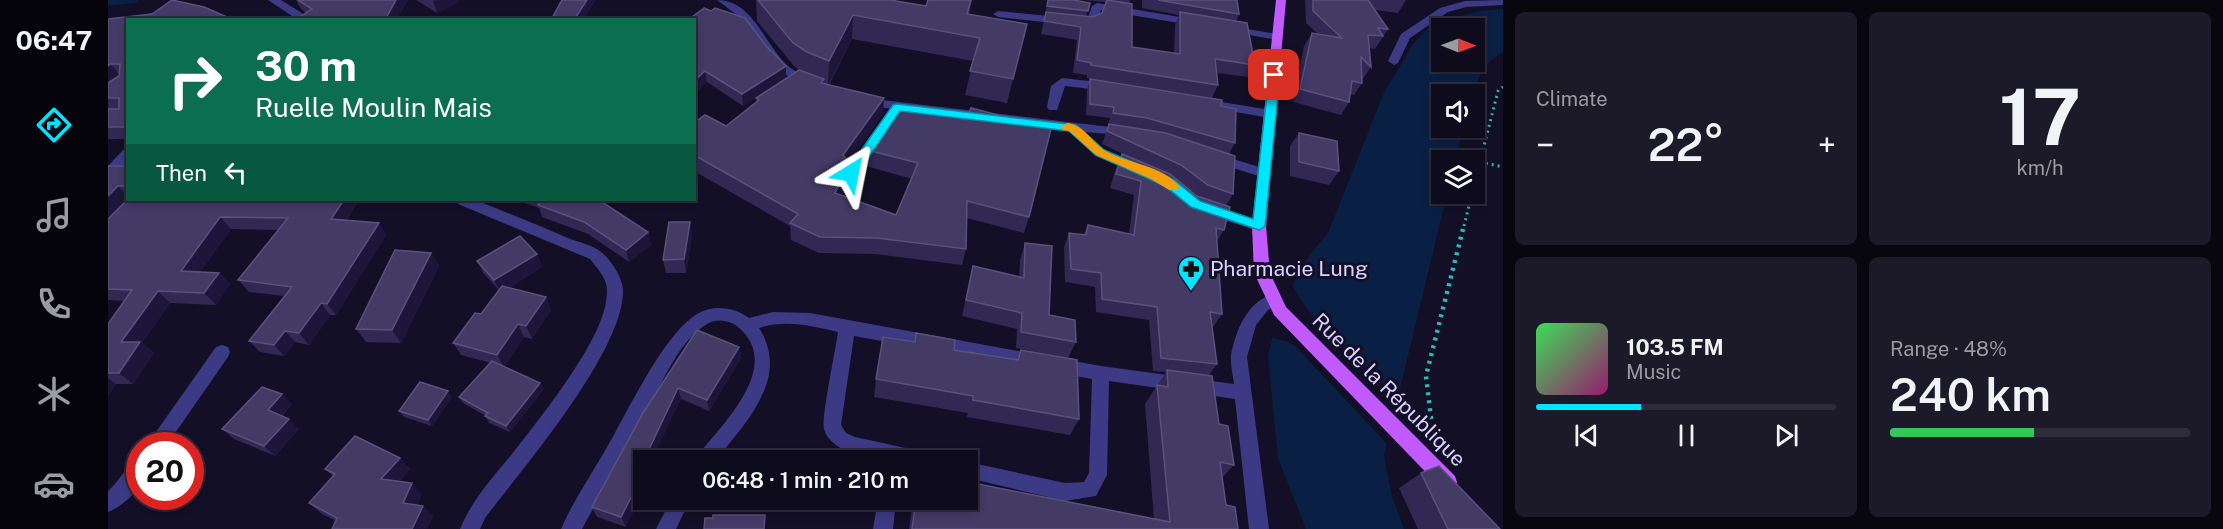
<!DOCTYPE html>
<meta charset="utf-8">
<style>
:root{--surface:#0e0b1c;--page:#1c1929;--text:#f1f3f6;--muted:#9b9ba3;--line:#2e2b3b;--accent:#00e5ff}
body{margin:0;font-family:"Public Sans",sans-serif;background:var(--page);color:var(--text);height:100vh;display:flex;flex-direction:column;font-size:22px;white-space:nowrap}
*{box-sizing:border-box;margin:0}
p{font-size:20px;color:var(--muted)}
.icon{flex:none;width:33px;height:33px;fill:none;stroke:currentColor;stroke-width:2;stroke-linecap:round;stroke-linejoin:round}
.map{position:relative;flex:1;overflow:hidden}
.sheet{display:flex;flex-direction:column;gap:12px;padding:12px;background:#08060f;width:720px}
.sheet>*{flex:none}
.guide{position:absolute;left:18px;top:18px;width:570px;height:183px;border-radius:0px;box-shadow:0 3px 9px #0003,0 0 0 2px var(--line);background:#0b6e4f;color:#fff;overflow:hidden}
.needle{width:39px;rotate:91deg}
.buttons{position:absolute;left:1323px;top:18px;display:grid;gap:12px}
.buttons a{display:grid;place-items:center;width:54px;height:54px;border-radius:0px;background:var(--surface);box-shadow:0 3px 9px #0003,0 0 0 2px var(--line);font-size:30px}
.speed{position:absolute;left:18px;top:432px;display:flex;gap:12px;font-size:30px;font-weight:700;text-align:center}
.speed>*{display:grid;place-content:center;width:78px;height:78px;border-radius:50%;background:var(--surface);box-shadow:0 3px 9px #0003,0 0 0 2px var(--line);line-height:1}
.speed .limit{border:9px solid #d22;background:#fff;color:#111}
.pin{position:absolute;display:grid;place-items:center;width:51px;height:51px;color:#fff;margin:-26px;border-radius:12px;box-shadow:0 3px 9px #0006}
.me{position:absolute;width:66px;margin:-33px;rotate:35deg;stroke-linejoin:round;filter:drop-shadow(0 0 4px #0008)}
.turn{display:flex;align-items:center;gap:21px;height:126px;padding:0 30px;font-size:27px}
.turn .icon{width:78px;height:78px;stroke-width:2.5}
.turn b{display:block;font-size:42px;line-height:51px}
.then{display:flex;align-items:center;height:57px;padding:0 30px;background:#0003;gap:12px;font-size:22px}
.big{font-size:45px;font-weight:600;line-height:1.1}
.sheet .card{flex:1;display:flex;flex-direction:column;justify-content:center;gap:9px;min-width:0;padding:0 21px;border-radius:9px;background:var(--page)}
.sheet .dial{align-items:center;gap:0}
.dial b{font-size:78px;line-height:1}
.song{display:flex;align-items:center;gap:18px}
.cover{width:72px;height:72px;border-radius:9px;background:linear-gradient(135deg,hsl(130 70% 55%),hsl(320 70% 35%))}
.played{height:6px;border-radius:3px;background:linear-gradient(90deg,var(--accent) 35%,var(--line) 35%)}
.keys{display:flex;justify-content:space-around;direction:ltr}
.heat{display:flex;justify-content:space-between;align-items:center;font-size:33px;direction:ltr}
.charge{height:9px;border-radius:4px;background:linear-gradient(90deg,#34c759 48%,var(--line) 0)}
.sheet .tiles{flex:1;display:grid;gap:12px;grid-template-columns:repeat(2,1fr)}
.trip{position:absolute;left:525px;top:450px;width:345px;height:60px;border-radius:0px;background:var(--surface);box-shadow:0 3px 9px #0003,0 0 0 2px var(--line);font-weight:600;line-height:60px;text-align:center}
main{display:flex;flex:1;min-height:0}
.tabs{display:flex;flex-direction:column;width:108px;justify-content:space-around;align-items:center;background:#06040b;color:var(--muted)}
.tabs .icon{width:42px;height:42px}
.tabs .current{color:var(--accent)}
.tabs b{font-size:27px;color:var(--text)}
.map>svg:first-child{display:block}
</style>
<main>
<nav class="tabs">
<b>06:47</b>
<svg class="icon current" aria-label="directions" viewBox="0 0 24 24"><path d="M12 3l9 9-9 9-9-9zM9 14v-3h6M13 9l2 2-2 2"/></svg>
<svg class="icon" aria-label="music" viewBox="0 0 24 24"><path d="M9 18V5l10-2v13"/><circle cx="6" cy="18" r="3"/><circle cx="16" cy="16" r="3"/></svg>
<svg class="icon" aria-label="phone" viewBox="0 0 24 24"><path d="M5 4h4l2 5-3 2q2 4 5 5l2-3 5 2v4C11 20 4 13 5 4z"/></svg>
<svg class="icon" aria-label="climate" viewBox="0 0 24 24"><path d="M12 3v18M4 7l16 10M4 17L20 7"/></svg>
<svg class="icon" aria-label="car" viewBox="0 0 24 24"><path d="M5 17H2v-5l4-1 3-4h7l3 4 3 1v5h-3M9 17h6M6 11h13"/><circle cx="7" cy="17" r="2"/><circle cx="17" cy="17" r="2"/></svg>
</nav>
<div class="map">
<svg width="1395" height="529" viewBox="0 0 1395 529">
<rect width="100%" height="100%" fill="#130f26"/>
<path fill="#0a1f44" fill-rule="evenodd" d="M 1395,9 L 1395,52 C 1377,62 1371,75 1365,94 L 1334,94 L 1334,128 L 1356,128 L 1346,160 L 1334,160 L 1334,194 L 1339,194 L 1276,455 L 1283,493 L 1296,529 L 1198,529 L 1170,458 L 1160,356 L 1166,332 L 1182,289 L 1201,256 L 1220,233 L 1275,95 L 1305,44 L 1320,29 L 1342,19 L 1372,11 ZM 1334,28 L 1366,28 L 1366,62 L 1334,62 Z"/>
<polygon fill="#130f26" points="1183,283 1198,308 1292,401 1281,446 1187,346 1178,341 1162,337"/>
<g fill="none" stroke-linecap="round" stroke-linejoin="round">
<polyline stroke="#0a1f44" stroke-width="6" points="0,3 27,0"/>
<g stroke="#2fb8b0" stroke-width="3" stroke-dasharray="2 4" stroke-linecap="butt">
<polyline points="1372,162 1395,167"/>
<polyline points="1366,185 1390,91 1395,87"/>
<polyline points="1356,226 1364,194"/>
</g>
<polyline stroke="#2fb8b0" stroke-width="4.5" stroke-dasharray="3 5" stroke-linecap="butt" points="1325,435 1318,376 1356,225"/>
<g fill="#3d3a85" fill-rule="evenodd">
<polygon points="160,0 173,0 194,13 195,20 184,20 184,16"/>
<path d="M 609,0 C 642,0 655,38 674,60 C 681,69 695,75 704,81 L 704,87 L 696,87 L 667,67 L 633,18 Z"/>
<polygon points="1395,0 1395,5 1358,7 1340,12 1302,38 1290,63 1286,65 1280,61 1293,34 1332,8 1357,1"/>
<polygon points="989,3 1089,20 1095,23 1089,26 993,10 988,25 981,27 890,17 885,14 890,11 979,20 984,6"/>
<polygon points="1122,26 1169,34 1175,37 1169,40 1118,31 1116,29"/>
<polygon points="954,78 1000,83 1006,87 1000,91 957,86 949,110 941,110 939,107 943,86"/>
<polygon points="757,98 1019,129 1024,130 1025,133 1024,136 977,132 997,150 1034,165 1036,168 1029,173 987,156 960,130 753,105 751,102"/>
<polygon points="1095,99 1163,110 1169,114 1163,118 1091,106 1089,103"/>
<polygon points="771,130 776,131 777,134 776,137 748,176 738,176 736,173 738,170 766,131"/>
<polygon points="20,149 20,162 8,174 0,175 0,166 15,150"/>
<polygon points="1109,154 1161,170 1163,173 1156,178 1104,161 1102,158"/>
<path d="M 348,200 L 367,200 C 398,212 429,225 460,238 C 470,242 485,245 493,252 C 503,260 515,278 515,291 C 515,352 415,468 377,518 L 372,529 L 352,529 C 364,500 384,478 404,454 C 429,422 455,389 476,354 C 487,335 499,313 499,290 C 499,278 489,268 482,259 L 350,204 Z"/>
<polygon points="1102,205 1156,222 1158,226 1151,231 1097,214 1095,210 1097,206"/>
<path d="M 1165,294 L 1171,296 L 1173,300 L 1171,304 L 1160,310 L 1148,325 L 1139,357 L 1161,529 L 1141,529 L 1127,399 L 1001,381 L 999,475 L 988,496 L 957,501 L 860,478 L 860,462 L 957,483 L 976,482 L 981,473 L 984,379 L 746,336 L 733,425 L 738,433 L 747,437 L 816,452 L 822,454 L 825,460 C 798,463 725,462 716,429 C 713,418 728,348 730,332 C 705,326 677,319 651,328 C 683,378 637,423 608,460 L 588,460 L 591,454 C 615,423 677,365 629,326 C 621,320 608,318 599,324 C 570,342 556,380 540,409 C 518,449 496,489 474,529 L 453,529 C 465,501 483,475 498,449 C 519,413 553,339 586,316 C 603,304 625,306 641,318 L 665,312 L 702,313 L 993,366 L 1126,384 C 1125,375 1122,364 1123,355 C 1128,330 1139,302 1165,294 Z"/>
<polygon points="114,345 120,347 122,352 120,357 58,446 38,446 108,347"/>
<path d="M 32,459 C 32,466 34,476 31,483 C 28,495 11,508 0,512 L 0,491 C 11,482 19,464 32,459 Z"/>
<polygon points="563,500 582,500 568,529 548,529"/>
<polygon points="770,500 788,500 785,529 765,529"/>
</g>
<polygon fill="#c25bff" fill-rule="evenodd" points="1168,0 1178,0 1158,226 1162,273 1178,307 1347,476 1349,482 1347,488 1340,491 1333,488 1166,315 1146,273 1144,226"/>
</g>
<g fill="#312854" fill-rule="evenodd">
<polygon points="188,0 300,0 288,20 187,20 198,13 193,9"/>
<polygon points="308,0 351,0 351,2 329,13"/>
<polygon points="648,0 782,0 818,6 820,0 864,0 861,14 919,24 899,103 857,95 865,61 744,39 721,85 775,114 741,162 742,163 741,179 733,195 788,215 804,179 758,166 759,150 791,105 921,217 916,233 859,218 858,249 854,265 767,254 711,253 683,240 682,226 586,171 586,123 618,126 648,103 648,98 691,70 686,66 649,21"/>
<polygon points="940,0 982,3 978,16 985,17 994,13 998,2 977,0 1022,0 1021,4 1024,47 1066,53 1067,25 1071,15 1034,8 1034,0 1129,0 1131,14 1128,22 1147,65 1140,77 1109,73 1110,85 1104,98 979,78 979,75 965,73 969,40 933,34"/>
<polygon points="1197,0 1298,0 1290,13 1267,10 1280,29 1267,49 1261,48 1263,67 1254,80 1254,83 1246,95 1242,94 1241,102 1233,115 1185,102 1196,46 1204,33 1210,34 1198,23"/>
<polygon points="96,7 20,20 20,139 0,139 0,19"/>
<polygon points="586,20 678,78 635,106 599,82 586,93"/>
<path d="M 982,79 L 1113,106 L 1127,143 L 1121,154 L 1125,194 L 1118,206 L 1116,230 L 1109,241 L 1114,314 L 1105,327 L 1104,327 L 1109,364 L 1100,376 L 1111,424 L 1126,465 L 1114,478 L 1118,505 L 1130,529 L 801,529 L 805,500 L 860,500 L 1046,519 L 1037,404 L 1058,372 L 1045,371 L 1041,320 L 988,312 L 987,287 L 957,282 L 956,247 L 961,233 L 975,235 L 980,225 L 1021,234 L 1026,195 L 1002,188 L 1008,168 L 1014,154 L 1021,157 L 994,144 L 1001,124 L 1000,124 L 1002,118 L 978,115 L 979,90 ZM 1001,124 L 1035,129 L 1040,130 ZM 1067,178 L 1092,197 L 1089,196 Z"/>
<polygon points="1191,133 1231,171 1221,185 1182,176 1182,146"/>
<polygon points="0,166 20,166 20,200 251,200 238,221 278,235 228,315 222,315 201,345 187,342 176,356 152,352 141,341 176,296 141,292 130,280 170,230 123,229 92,272 111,273 122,284 108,305 62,303 34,343 46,353 25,384 8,384 0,395 0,324 17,301 0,300"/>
<polygon points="408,200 491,200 540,232 543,245 521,262 480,234 434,217 431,208"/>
<polygon points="584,235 578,273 558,273 555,260"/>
<polygon points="917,243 941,315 968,342 960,358 908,348 909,329 854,316 865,266 911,277 912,260"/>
<polygon points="323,253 331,266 293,343 258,342 248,329"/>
<polygon points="429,254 434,267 401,288 438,297 443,310 424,339 416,337 396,367 432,383 436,389 402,432 381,423 377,416 378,416 355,403 351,397 383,363 353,355 345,343 373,314 391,290 376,274 369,261"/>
<polygon points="808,333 846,350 909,360 913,350 971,419 962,435 859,417 860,413 766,397 768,379 806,342"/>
<polygon points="631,347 633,358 601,411 573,399 536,460 518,527 489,517 484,507 535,413"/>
<polygon points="344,397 324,426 296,417 291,411"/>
<polygon points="184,404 174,416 191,429 167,456 126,439 114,429"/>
<polygon points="292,458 302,469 291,482 314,494 309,505 325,516 319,529 224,529 228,521 214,514 201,503 225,476 217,469"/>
<polygon points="1313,473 1392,529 1310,529 1291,488"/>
</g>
<g fill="#1d163a">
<polygon points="288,0 300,0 288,20 277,20"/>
<polygon points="328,0 351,0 351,2 329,13 325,1"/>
<polygon points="479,0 488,0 476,20 466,20"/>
<polygon points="745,15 744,39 720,85 721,61"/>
<polygon points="2,64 13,76 0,87 0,66"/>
<polygon points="678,66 678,78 635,106 634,94"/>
<polygon points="597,71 599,82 587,94 586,81"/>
<polygon points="776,98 775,114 734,172 735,155"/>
<polygon points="742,163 741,179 727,210 727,193"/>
<polygon points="10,186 20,196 20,200 0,220 0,196"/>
<polygon points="236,200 251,200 231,231 223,219"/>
<polygon points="112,217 123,229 84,283 73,271"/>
<polygon points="582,222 584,235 578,273 576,259"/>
<polygon points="271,223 278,235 228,315 219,304"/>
<polygon points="540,232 543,245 521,262 518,250"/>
<polygon points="323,253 331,266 293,343 284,330"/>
<polygon points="429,254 434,267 393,293 386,280"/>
<polygon points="111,273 122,284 108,305 96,293"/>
<polygon points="50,291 62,303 34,343 46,353 25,384 11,373 13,342"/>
<polygon points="438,297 443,310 424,339 418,326"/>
<polygon points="213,303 222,315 201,345 191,333"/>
<polygon points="410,324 416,337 396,367 389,355"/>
<polygon points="177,331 187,342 176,356 166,345"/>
<polygon points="631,347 633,358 601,411 599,400"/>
<polygon points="0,378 8,384 0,395"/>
<polygon points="432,383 436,389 402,432 398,426"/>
<polygon points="570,388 573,399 544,460 536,460"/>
<polygon points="340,391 344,397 324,426 320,420"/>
<polygon points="174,394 184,404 170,419 160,410"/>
<polygon points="181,419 191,429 167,456 156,446"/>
<polygon points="292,458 302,469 284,490 273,479"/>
<polygon points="536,472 536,490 518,527 513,517"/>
<polygon points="304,483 314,494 305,514 295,503"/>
<polygon points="315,506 325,516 319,529 304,529"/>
</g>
<g fill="#433a66" stroke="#5a527e" stroke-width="1.5">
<polygon points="64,0 96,7 126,20 20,20 20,127 0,127 0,109 11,109 11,98 0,98 0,83 11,76 12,64 2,64 0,66 0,19 44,14"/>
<polygon points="190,0 288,0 277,20 187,20 204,9"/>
<polygon points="454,0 479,0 466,20 443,20"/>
<polygon points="650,0 782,0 818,6 820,0 863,0 859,14 919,24 905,79 862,71 872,38 745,15 721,61 699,52 685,43"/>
<polygon points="940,0 966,0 982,3 980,11 939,6"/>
<polygon points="999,0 1024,4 1024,47 1072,54 1072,12 1139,23 1147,65 1107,59 1110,85 983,65 983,63 969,60 973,27 936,21 938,12 985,17 994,13"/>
<polygon points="1050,0 1129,0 1131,14"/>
<polygon points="1205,0 1260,0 1280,29 1270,28 1275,36 1260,35 1263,67 1253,57 1254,83 1244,81 1241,102 1192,89 1204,33 1234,38 1205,11"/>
<polygon points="596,8 603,11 607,8 637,18 659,47 678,66 634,94 597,71 586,81 586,20 580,20"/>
<polygon points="691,70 716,79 713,83 776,98 735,155 742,163 727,193 788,215 810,163 759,150 791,105 858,120 863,108 943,129 921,217 859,201 858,249 769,238 712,237 682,223 690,214 586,155 586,123 597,115 618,126 651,100 648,98"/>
<polygon points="982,79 1114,100 1113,106 1128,109 1127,143 1039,118 1005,113 1006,107 982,104"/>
<polygon points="1001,124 1058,133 1127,156 1125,194 1100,185 1073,165 999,131"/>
<polygon points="1191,133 1229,141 1231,171 1191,162"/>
<polygon points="1014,154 1062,174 1089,196 1122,207 1116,230 1108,228 1114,314 1102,312 1109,364 1053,358 1049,307 994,299 993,273 963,269 961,233 978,235 980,225 1026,235 1033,181 1008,174"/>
<polygon points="0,166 20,166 20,186 10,186 0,196"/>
<polygon points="20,199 20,200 236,200 223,219 271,223 219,304 213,303 191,333 177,331 166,345 141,341 184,287 130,280 180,218 112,217 73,271 111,273 96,293 50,291 13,342 32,342 11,373 0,373 0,324 24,290 0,289 0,219"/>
<polygon points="435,200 491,200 540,232 518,250 476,222 430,205"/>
<polygon points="561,222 582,222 576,259 555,260"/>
<polygon points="412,236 429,254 386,280 369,261"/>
<polygon points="917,243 944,246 941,315 967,320 968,342 913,332 914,313 858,300 865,266 916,278"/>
<polygon points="287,250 323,253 284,330 248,329"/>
<polygon points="394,286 438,297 418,326 410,324 389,355 345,343 367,313 373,314"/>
<polygon points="589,330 631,347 599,400 570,388 536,460 533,466 536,466 536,472 513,517 484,507 535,413"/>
<polygon points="808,333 847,340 846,350 910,360 913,350 969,360 971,419 865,400 865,396 768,379 775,337 807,342"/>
<polygon points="384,361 432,383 398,426 377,416 380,413 351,397"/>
<polygon points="1059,370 1104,376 1111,424 1120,426 1126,465 1112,462 1118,505 1127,507 1130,529 804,529 808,500 860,500 860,482 1062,522 1049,385 1060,387"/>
<polygon points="312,382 340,391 320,420 291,411"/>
<polygon points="154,387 174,394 160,410 181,419 156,446 114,429"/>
<polygon points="247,436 292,458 273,479 304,483 295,503 315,506 304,529 224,529 229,518 201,503 227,474 217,469"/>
<polygon points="1331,466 1392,529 1340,529 1313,473"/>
<polygon points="605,515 657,515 656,529 596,529 597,518 605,518"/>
</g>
<polygon fill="#00e5ff" stroke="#0095a6" stroke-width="1.5" points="1166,72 1172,75 1157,226 1151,230 1083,207 1057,186 988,155 961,131 792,111 748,176 743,178 737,173 785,105 789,104 968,125 996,150 1066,180 1092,201 1145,219 1161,75"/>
<path fill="#f59e0b" d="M 959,123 C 976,125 983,141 996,150 C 1019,164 1055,165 1072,187 L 1070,190 L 1061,190 L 1043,179 L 988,155 L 961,131 L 955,130 L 953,127 Z"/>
<defs>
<g id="pharmacy-pin" transform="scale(1.35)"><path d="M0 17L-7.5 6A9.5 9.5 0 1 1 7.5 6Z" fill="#00e5ff" stroke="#130f26"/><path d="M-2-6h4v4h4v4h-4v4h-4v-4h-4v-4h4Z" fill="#111"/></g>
</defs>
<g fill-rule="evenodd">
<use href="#pharmacy-pin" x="1083" y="269"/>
</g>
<g text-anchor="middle" stroke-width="6" stroke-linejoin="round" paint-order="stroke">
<g font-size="21" fill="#d9d4ff" stroke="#130f26" text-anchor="start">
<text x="1102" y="276">Pharmacie Lung</text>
</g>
<g font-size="21" fill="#d9d4ff" stroke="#130f26">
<text transform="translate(1281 390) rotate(45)" y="7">Rue de la République</text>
</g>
</g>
</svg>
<div class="buttons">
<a><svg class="needle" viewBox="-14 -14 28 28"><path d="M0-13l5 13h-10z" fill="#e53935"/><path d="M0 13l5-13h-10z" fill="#9b9ba3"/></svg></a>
<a><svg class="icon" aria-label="sound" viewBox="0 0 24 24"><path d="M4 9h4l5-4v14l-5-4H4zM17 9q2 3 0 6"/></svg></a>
<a><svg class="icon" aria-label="layers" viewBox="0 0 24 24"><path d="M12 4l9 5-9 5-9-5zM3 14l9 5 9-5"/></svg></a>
</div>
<div class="speed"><div class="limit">20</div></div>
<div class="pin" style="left:1166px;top:75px;background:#d93025"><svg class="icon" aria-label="arrive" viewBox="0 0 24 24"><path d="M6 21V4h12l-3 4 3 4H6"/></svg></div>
<svg class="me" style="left:743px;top:173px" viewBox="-20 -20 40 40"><path d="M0-17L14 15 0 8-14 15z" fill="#00e5ff" stroke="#fff" stroke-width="4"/></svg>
<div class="trip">06:48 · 1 min · 210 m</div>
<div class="guide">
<div class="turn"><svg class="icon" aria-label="right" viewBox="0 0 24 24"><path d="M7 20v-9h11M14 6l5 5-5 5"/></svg><div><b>30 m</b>Ruelle Moulin Mais</div></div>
<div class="then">Then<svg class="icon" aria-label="left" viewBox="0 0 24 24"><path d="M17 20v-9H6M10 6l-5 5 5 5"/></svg></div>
</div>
</div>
<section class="sheet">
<div class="tiles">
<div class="card"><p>Climate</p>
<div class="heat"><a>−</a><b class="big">22°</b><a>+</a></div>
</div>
<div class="card dial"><b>17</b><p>km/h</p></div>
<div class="card">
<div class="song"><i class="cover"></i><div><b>103.5 FM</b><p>Music</p></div></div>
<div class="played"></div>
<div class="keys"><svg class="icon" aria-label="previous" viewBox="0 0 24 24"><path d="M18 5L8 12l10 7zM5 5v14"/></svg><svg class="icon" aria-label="pause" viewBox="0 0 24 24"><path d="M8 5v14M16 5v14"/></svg><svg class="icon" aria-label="next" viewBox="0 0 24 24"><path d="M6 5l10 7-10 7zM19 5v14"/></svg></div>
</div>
<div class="card"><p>Range · 48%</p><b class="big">240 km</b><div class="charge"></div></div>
</div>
</section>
</main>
